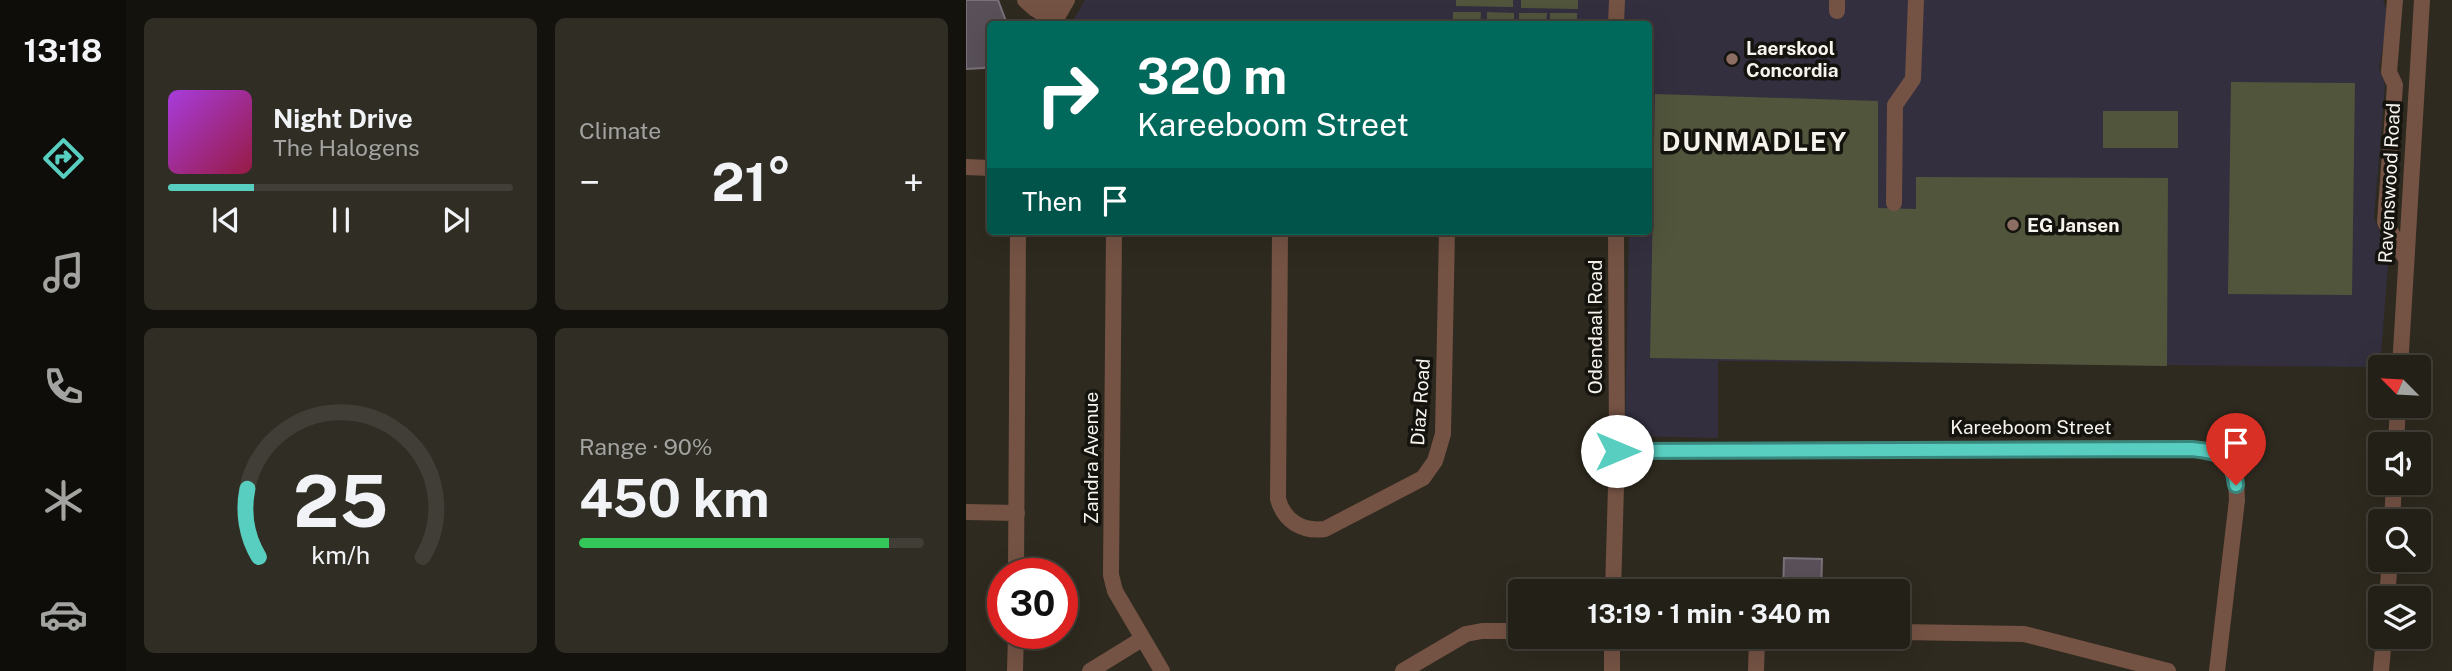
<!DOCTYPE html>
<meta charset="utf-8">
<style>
:root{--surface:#232017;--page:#2f2d24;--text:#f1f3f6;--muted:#a3a3a1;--line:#403e36;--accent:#58cec0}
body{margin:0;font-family:"Public Sans",sans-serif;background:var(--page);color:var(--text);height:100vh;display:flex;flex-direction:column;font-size:26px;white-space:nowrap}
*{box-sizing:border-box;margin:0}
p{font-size:23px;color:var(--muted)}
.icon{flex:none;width:38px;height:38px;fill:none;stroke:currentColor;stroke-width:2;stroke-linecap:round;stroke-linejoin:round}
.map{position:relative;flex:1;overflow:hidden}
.details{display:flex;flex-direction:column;gap:18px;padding:18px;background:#13120d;width:840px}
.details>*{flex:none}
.top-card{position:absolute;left:21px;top:21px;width:665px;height:214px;border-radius:7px;box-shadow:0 7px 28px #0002,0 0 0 2px var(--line);background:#00695c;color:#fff;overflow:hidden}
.needle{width:46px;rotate:294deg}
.controls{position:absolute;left:1402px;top:355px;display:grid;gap:14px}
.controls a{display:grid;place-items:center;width:63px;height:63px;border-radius:7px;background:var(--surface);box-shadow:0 7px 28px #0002,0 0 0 2px var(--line);font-size:35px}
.speed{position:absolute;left:21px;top:558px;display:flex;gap:14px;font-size:35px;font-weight:700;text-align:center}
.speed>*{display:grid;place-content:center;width:91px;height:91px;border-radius:50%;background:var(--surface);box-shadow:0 7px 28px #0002,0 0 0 2px var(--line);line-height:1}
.speed .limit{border:10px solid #d22;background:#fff;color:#111}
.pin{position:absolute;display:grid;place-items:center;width:60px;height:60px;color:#fff;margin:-72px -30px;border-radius:50% 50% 50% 0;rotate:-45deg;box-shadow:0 0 7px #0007}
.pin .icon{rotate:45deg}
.me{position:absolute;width:77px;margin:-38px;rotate:90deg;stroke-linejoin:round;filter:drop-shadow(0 0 5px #0008)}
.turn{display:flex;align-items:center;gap:24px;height:147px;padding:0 35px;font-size:32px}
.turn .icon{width:91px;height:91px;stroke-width:2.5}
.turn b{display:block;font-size:49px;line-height:60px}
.then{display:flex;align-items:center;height:66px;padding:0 35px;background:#0003;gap:14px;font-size:26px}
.big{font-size:52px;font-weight:700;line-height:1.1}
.details .card{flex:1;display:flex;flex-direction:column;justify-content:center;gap:10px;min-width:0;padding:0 24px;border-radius:10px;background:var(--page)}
.details .dial{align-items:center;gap:0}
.dial svg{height:182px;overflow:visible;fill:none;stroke:var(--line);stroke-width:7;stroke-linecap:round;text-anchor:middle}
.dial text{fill:var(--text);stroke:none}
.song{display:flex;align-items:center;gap:21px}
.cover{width:84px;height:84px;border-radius:10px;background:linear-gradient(135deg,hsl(280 70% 55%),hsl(340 70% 35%))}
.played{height:7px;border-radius:4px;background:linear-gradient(90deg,var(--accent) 25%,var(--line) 25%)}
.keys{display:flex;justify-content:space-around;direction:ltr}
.heat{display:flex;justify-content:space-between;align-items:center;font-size:38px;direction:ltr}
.charge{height:10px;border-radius:5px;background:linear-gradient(90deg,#34c759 90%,var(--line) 0)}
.details .tiles{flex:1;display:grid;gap:18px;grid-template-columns:repeat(2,1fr)}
.trip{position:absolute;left:542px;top:579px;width:402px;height:70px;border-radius:7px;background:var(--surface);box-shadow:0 7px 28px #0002,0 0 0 2px var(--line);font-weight:700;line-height:70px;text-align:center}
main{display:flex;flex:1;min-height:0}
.tabs{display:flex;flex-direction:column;width:126px;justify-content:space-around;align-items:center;background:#0e0d09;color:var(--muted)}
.tabs .icon{width:49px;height:49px}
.tabs .selected{color:var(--accent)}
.tabs b{font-size:32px;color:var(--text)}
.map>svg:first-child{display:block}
</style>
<main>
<nav class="tabs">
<b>13:18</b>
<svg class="icon selected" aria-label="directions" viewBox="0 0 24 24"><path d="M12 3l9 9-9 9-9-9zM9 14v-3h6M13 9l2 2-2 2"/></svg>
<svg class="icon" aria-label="music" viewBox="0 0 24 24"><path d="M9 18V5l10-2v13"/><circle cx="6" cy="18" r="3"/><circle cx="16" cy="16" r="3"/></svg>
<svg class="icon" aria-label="phone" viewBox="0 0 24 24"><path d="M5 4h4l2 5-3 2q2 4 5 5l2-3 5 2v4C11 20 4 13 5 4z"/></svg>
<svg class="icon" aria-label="climate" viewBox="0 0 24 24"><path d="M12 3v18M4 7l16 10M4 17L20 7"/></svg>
<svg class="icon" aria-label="car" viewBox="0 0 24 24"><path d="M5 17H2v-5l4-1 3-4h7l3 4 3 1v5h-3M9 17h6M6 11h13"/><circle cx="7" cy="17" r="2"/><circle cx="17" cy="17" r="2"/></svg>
</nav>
<section class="details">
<div class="tiles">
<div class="card">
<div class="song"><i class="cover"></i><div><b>Night Drive</b><p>The Halogens</p></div></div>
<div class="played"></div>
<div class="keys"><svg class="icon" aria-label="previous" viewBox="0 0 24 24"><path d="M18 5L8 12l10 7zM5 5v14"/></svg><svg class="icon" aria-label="pause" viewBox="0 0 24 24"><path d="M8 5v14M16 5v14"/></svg><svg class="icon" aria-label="next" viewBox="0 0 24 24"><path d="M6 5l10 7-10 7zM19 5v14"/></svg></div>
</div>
<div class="card"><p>Climate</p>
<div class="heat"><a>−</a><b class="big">21°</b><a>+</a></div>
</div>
<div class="card dial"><svg viewBox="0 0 100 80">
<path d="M14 69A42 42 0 1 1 86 69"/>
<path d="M14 69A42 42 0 0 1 9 39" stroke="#58cec0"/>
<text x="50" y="56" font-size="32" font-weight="700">25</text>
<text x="50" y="72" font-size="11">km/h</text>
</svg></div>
<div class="card"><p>Range · 90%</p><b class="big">450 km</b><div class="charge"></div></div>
</div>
</section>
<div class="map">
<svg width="1486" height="671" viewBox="0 0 1486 671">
<rect width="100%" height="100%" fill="#2f2a1f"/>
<polygon fill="#332f3f" points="119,0 1417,0 1422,15 1413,69 1419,85 1408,218 1423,252 1414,367 752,361 752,438 665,436 659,428 663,231 682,231 682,24 105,24"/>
<g fill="#51553c">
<polygon points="490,0 547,0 547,7 490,6"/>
<polygon points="555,0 612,0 612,9 555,8"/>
<polygon points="487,12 515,12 514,24 487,24"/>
<polygon points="521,12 548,13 548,24 521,24"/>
<polygon points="553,13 581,13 580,24 553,24"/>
<rect x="584" y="13" width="27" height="11"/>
<polygon points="1265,82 1389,83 1386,295 1262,294"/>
<polygon points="689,94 912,101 912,208 950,209 950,177 1202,178 1201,366 684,358"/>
<rect x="1137" y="111" width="75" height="37"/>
</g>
<g fill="#595059" stroke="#7a707a" stroke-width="2">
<polygon points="0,0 32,0 41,24 24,24 24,65 18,68 0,69"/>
<polygon points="818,558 856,559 855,592 817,592"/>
</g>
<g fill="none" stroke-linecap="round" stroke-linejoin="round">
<g stroke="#755344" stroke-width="16">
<polyline points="59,0 69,9 89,21"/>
<polyline points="75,0 95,10"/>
<polyline points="1429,0 1423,72 1429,85 1419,222 1440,259"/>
<polyline points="871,11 871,0"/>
<polyline points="87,24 101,0"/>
<polyline points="650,24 651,0"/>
<polyline points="0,167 24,168"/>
<polyline points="928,203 929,105 947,79 950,0"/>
<polyline points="148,231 145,575 149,591 196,671"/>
<path d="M 314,231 L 312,499 C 318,521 336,532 359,529 L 457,478 L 469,461 L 477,434 L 481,231"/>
<polyline points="1434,368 1456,0"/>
<polyline points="1430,444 1432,406"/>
<path d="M 651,451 L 1203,448 C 1249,450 1270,446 1271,500 L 1251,671"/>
<polyline points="0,512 51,513"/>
<polyline points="1426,522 1428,483"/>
<polyline points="50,574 52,231"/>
<polyline points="647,592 651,451 650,231"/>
<polyline points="1421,598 1424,560"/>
<polyline points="933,632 1058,634 1202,671"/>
<polyline points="646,637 646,671"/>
<polyline points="49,671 50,634"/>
<polyline points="124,671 176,639"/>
<polyline points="437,671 500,634 516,631 555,631"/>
<polyline points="790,671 791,637"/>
<polyline points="1415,671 1418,637"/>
</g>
</g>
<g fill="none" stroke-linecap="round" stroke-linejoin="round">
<g stroke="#39867d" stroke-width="18">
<path id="route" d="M 651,451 L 1226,449 C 1253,452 1267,454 1270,485"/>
</g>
<use href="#route" stroke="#58cec0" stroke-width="12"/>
</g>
<g fill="#8d6e63" stroke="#15130e" stroke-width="2.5">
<circle cx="766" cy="59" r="7"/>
<circle cx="1047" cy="225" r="7"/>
</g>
<g text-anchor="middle" stroke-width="7" stroke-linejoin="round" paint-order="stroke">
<g font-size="19" font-weight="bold" fill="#f6f3ec" stroke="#15130e" text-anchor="start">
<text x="780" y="55">Laerskool<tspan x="780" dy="22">Concordia</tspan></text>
<text x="1061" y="232">EG Jansen</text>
</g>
<g font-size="19" fill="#f6f3ec" stroke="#15130e">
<text transform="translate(1423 183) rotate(-87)" y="7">Ravenswood Road</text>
<text transform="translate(629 327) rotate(-90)" y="7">Odendaal Road</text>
<text transform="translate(454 402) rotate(-86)" y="7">Diaz Road</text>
<text x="1065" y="434">Kareeboom Street</text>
<text transform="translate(125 458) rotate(-90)" y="7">Zandra Avenue</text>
</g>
<g font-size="26" font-weight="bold" letter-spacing="2" fill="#f6f3ec" stroke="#15130e">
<text x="789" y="151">DUNMADLEY</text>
</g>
</g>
</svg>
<div class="controls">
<a><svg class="needle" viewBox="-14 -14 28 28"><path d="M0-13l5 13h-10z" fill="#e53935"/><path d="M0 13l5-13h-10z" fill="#a3a3a1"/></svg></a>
<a><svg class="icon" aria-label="sound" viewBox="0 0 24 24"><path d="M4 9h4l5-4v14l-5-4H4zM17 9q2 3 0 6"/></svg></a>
<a><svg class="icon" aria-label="search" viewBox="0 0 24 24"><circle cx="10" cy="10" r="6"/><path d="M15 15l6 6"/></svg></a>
<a><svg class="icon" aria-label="layers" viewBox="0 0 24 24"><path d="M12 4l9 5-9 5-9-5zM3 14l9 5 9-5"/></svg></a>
</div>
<div class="speed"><div class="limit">30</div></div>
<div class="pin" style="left:1270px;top:485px;background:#d93025"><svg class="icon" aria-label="arrive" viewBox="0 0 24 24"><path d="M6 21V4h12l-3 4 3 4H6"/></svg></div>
<svg class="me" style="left:651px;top:451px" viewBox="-20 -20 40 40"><circle r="19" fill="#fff"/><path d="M0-13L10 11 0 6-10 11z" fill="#58cec0"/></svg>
<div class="trip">13:19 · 1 min · 340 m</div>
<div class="top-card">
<div class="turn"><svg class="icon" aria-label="right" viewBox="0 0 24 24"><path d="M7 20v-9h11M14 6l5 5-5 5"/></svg><div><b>320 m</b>Kareeboom Street</div></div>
<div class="then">Then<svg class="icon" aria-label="arrive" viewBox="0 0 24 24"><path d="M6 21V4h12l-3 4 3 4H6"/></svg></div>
</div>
</div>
</main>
